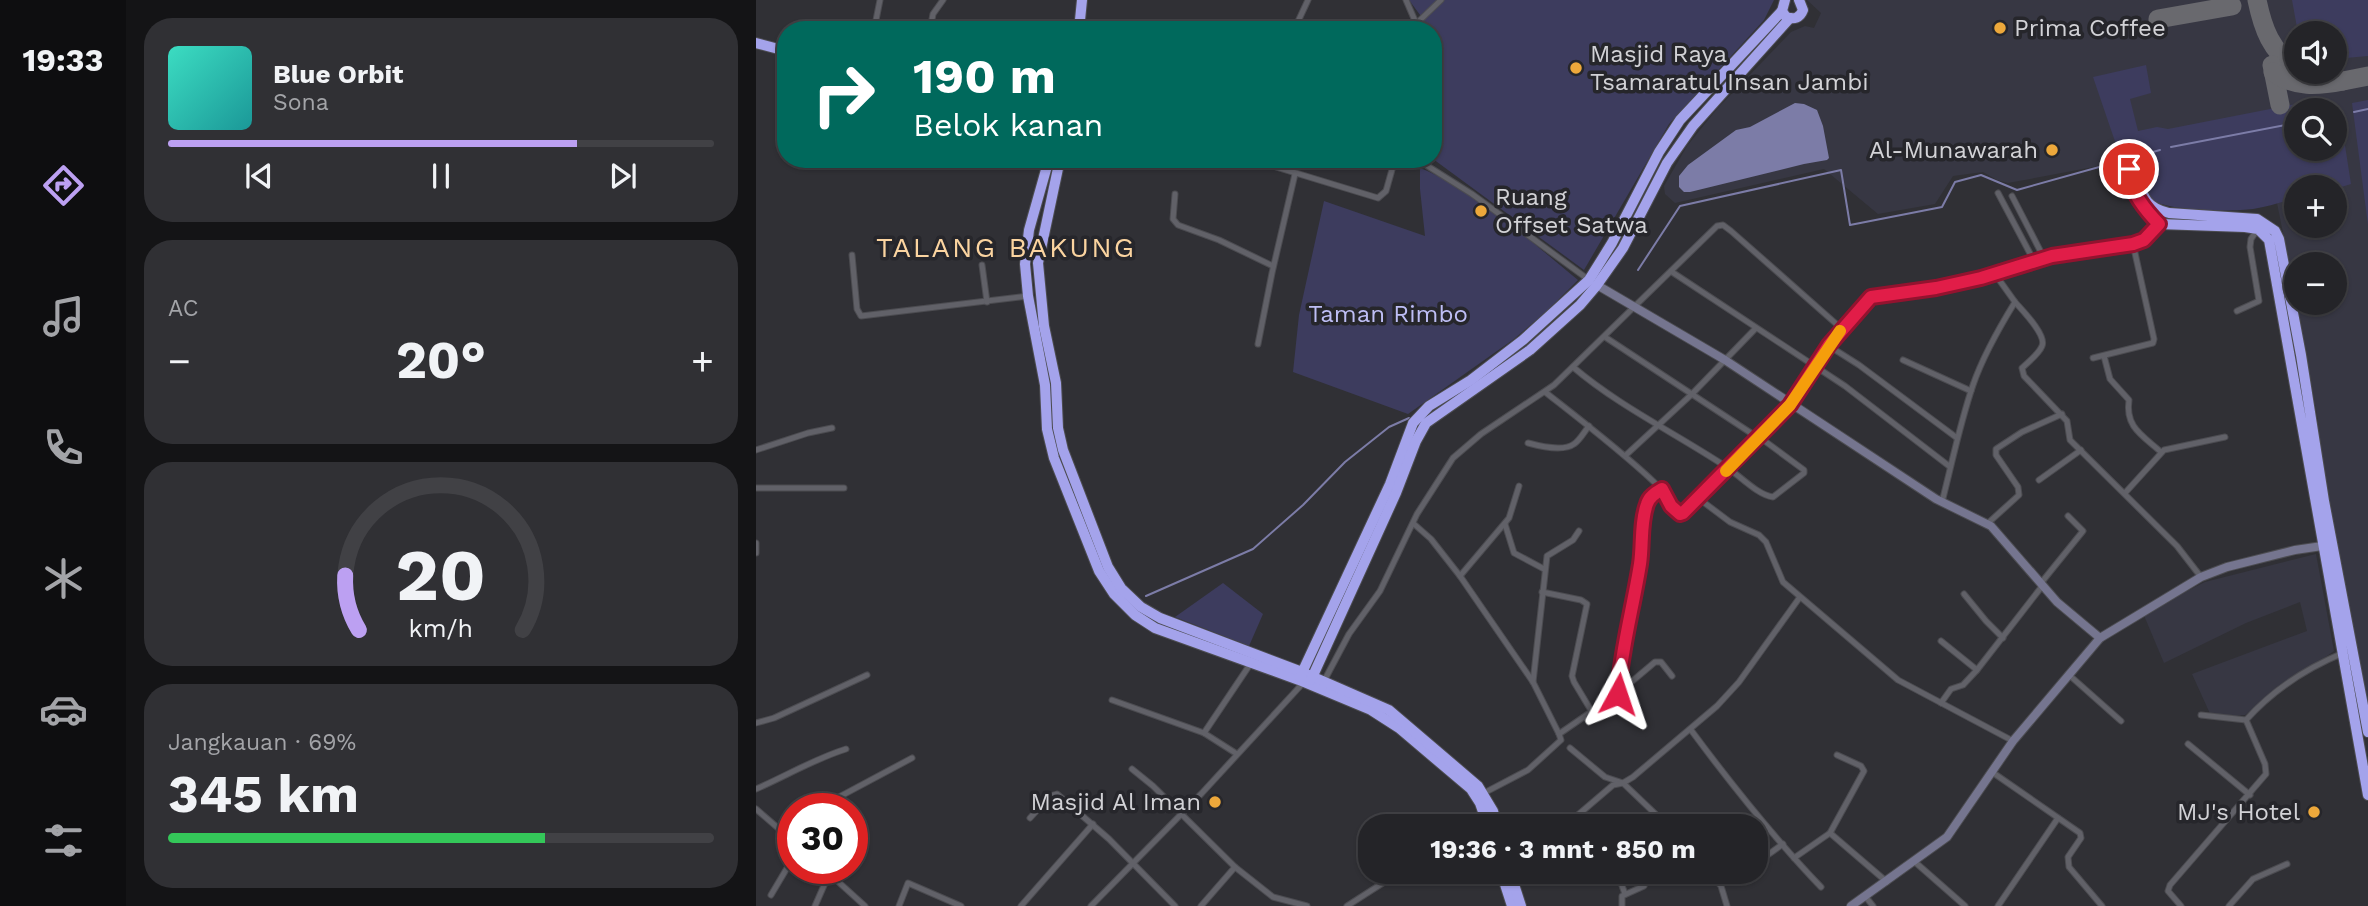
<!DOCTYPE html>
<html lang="id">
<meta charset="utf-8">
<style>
:root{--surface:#242428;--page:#303034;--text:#f1f3f6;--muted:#a3a4a8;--line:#414145;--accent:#bca0f2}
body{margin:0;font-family:"Work Sans",sans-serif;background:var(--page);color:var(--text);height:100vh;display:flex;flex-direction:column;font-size:26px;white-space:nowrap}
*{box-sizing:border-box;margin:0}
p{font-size:23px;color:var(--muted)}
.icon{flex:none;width:38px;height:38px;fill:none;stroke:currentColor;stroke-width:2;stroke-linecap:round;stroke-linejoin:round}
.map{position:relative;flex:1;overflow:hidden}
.side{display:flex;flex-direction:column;gap:18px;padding:18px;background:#141416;width:630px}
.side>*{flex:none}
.top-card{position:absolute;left:21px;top:21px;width:665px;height:147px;border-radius:28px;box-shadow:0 2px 5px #0004,0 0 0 2px var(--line);background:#00695c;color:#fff;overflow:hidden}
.buttons{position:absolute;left:1528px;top:21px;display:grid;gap:14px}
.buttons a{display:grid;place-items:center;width:63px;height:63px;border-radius:50%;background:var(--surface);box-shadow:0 2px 5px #0004,0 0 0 2px var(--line);font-size:35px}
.speed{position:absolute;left:21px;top:793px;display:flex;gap:14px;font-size:35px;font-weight:700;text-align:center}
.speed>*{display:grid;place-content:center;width:91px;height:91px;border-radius:50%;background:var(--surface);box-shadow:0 2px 5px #0004,0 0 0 2px var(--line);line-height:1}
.speed .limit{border:10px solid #d22;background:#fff;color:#111}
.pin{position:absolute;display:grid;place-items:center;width:60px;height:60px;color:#fff;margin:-30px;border:4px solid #fff;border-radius:50%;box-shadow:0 2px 7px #0007}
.me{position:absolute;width:77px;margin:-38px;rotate:5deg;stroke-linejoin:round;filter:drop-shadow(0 0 5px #0008)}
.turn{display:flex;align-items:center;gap:24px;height:147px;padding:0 21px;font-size:32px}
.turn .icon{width:91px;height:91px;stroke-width:2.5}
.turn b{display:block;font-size:49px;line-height:60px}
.big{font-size:52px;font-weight:700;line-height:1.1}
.side .widget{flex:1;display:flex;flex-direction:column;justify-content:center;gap:10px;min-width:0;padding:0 24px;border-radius:28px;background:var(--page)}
.side .dial{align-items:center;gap:0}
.dial svg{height:182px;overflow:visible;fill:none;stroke:var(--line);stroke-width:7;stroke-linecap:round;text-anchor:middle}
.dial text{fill:var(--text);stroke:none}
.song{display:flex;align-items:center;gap:21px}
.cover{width:84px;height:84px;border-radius:10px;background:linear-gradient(135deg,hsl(170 70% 55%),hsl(180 70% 35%))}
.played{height:7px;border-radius:4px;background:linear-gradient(90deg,var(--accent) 75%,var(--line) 75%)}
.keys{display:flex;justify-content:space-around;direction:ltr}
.heat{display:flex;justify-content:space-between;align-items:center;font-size:38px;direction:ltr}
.charge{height:10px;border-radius:5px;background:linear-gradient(90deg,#34c759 69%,var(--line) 0)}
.trip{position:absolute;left:602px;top:814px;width:410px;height:70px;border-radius:28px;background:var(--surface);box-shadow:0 2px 5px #0004,0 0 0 2px var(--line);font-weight:700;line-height:70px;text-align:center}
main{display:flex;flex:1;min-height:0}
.dock{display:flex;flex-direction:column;width:126px;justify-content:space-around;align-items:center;background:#0e0e10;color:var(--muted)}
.dock .icon{width:49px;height:49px}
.dock .current{color:var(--accent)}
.dock b{font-size:32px;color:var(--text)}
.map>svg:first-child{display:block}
</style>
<main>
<nav class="dock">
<b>19:33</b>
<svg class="icon current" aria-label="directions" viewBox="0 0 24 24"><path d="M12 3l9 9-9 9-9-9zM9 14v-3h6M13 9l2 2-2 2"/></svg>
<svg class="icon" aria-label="music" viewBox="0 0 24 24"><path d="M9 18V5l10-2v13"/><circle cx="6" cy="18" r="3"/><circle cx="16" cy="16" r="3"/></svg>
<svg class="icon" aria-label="phone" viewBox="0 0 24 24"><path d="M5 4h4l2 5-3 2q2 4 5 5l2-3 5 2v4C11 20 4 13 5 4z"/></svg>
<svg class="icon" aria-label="climate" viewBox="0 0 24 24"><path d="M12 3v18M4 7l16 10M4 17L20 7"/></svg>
<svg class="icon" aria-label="car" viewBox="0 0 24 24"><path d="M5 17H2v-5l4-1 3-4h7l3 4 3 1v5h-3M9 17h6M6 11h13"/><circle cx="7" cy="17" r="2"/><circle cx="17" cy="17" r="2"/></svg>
<svg class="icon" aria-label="filters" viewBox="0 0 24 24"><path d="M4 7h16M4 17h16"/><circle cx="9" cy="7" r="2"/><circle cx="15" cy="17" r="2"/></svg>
</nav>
<section class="side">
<div class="widget">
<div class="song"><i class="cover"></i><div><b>Blue Orbit</b><p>Sona</p></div></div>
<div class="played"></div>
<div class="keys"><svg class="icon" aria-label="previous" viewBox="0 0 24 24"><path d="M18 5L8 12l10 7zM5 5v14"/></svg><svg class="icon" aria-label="pause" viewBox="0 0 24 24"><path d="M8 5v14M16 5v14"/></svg><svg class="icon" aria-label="next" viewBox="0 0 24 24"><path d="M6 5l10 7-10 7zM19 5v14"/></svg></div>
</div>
<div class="widget"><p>AC</p>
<div class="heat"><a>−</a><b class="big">20°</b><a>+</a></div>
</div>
<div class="widget dial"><svg viewBox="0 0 100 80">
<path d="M14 69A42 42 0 1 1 86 69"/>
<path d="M14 69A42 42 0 0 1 8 45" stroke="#bca0f2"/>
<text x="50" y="56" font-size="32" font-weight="700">20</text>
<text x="50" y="72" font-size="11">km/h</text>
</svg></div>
<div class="widget"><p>Jangkauan · 69%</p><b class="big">345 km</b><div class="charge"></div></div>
</section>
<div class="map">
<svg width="1612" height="906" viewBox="0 0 1612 906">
<rect width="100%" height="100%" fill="#303035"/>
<g fill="#373743" fill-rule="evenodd">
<path d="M 1051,0 L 1612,0 L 1612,706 L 1558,429 L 1562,421 L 1541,303 L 1578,303 L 1578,264 L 1540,264 L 1540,297 L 1521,203 L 1496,209 L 1395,200 L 1384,162 L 1380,159 L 1252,183 L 1241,180 L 1227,172 L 1197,176 L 1179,204 L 1122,214 L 1068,169 L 919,203 L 909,194 L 908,186 L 931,146 L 961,109 L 1035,32 L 1049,26 L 1058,28 L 1065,13 ZM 1540,33 L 1578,33 L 1578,72 L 1540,72 ZM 1540,110 L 1578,110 L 1578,149 L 1540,149 ZM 1540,187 L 1578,187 L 1578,226 L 1540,226 Z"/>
<polygon points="1560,554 1578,651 1489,715 1456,718 1436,674 1551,631 1544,602 1490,623 1408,663 1387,613 1449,582"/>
</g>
<g fill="#3d3c5e" fill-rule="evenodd">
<polygon points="653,0 1018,0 1008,20 913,124 828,270 677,159 677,30 670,30 670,23"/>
<polygon points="1536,0 1612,0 1612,56 1579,59 1578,33 1542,33"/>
<path d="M 1390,65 L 1395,93 L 1374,99 L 1382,131 L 1401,127 L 1412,129 L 1555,101 L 1583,107 L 1595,184 L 1579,189 L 1540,187 L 1540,198 C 1526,202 1512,207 1497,209 C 1475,212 1414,211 1395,200 L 1384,162 L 1380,159 L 1366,162 L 1337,77 ZM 1540,110 L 1578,110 L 1578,149 L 1540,149 Z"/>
<polygon points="1612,100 1612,225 1596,103"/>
<path d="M 664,168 C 720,190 775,242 822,280 L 792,310 L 758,339 L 652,414 L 537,372 L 543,315 L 568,201 L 669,236 L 664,189 Z"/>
<polygon points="467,583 507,614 493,646 419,617"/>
</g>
<polygon fill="#7c7ca7" points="1039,103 1048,104 1061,110 1067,126 1073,158 1071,160 1048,164 934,192 928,192 923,187 923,176 932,165 980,130 994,127"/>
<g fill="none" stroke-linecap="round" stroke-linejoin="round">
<g stroke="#7c7ca7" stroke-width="2">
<polyline points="1598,112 1612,109"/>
<polyline points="1578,116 1586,114"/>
<polyline points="1415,147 1540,123"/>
<polyline points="882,270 924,206 1085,170 1094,225 1186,207 1199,182 1225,175 1261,190 1404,150"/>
<polyline points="390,596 497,549 547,505 589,462 633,427 653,418"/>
</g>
<g stroke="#69696e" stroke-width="19">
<path d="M 1501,0 C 1507,29 1515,51 1540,68"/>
<polyline points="1402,19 1476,6"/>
<polyline points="1516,65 1524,105"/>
<path d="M 1517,72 C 1539,88 1562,86 1587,81"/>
<polyline points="1577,80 1587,81 1612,76"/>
</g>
<g stroke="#4c4c51" stroke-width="7">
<g id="street">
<polyline points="650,0 663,30"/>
<polyline points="661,23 685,0"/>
<polyline points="118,30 124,0"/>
<polyline points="174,30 177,14 187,0"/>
<polyline points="538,30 552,0"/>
<polyline points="606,30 610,27 618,30"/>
<polyline points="494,159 622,198 630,191 639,159"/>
<polyline points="655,159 670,165 716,194 833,280"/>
<polyline points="1242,193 1278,261"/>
<polyline points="419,194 417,219 422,225 463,240 517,266"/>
<polyline points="1256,196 1288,258"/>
<polyline points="96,255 101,309 105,316 272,296"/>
<polyline points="226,265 231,302"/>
<polyline points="916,272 1089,386 1193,466"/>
<path d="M 1259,302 C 1266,310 1291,335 1286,346 C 1283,354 1272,362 1266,368 L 1268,376 L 1311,421 L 1314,440 L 1317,443 L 1421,546 L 1445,577"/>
<polyline points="1481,311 1503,301 1494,247 1495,239 1501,230"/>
<polyline points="849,337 1001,437"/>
<polyline points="502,344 516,273 539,174"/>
<polyline points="1073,346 1103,365 1201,438"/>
<path d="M 1348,356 L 1354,379 L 1373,400 C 1369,427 1386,435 1405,452"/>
<polyline points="1337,358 1397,343 1398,339 1377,244"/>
<polyline points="1147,360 1215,391"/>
<path d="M 817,367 C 864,407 921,434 972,468 C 985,477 1002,495 1017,497 L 1048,473 L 1048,470 L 1002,436"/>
<path d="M 789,392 C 826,421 864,450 898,482 C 908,491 913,510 925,514 L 1034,405 L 1073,346 L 1116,297 L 1179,288 L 1225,278 L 1288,258 L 1377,244 L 1388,240 L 1403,224"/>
<path d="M 772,443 C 783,446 807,452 818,444 C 824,440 828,432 833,426"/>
<polyline points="0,450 52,433 76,428"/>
<polyline points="870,455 936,394 1000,328"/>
<polyline points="1283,480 1325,450"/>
<polyline points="0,488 88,488"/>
<polyline points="1369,493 1408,450 1469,437"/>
<polyline points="942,498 974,522 1003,535 1010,542 1027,582 1142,680 1257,741"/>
<path d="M 1186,502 C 1196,463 1204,423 1217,385 C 1227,356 1243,328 1259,302 L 1239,274"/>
<polyline points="658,524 675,539 704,576 777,682 803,734 861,694 899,662 905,662 916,676"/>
<polyline points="749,524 758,553 788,569"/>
<polyline points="1231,524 1263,495 1262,487 1240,455 1240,449 1266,432 1306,414"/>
<polyline points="0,543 0,553"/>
<polyline points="704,576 753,518 763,486"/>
<polyline points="1285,583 1327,531 1312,516"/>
<polyline points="786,592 825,600 831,604 816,676 818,682 836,712"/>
<polyline points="1208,594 1230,621 1247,638"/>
<polyline points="1185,641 1221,670"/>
<polyline points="1312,674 1365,721"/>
<polyline points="568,681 593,634 624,591 661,514 697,458 725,434 798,385 961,226 967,225 975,231 1086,329"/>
<polyline points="777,682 791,556 817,540 823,531"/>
<polyline points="861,694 864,663 884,564 890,505 896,495 906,489"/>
<polyline points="356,700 448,733 481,754"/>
<polyline points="1185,703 1195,689 1207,685 1221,670 1287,585"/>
<polyline points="1445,715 1490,720"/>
<polyline points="0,723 18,718 111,675"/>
<path d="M 935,730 C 975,784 1018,838 1065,887"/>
<polyline points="448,733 495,663"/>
<polyline points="1432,744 1494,795"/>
<polyline points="814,748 849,777 867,783 912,826"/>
<polyline points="376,769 397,786 479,867 517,897 551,906"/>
<polyline points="1236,772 1324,833 1325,838 1312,857 1313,867 1346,906"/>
<path d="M 0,789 C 30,776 58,759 90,749"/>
<polyline points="728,793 772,770 805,740 803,734"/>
<polyline points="72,808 83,797 156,758"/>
<polyline points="0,809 37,841"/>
<polyline points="274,818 294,796 301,794 353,839 419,906"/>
<polyline points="714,826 730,816"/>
<polyline points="809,826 857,785 867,783 877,777 961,706 983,682 1044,597"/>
<polyline points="1074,833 1108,771 1105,766 1081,755"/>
<polyline points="1038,858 1074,833 1131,882"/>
<polyline points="1159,862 1209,906"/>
<polyline points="999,864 1027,844"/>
<polyline points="67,868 109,906"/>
<polyline points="953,872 965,886 971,906"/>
<polyline points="869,894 864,880 883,872"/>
<polyline points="15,895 37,858"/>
<polyline points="1109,896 1117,906"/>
<polyline points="59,906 73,874"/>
<polyline points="143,906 152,883 205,906"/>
<polyline points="265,906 337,824"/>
<polyline points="335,906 446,793 548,682"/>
<polyline points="445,906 479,867"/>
<polyline points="591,906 644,872"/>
<polyline points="866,906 866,896 888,886"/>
<polyline points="1242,906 1302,818"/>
<path d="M 1425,906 L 1412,891 L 1414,885 L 1510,774 L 1509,764 L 1490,720 C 1516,691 1551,668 1587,653"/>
<polyline points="1473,906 1497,879 1531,864"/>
</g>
</g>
<g stroke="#4c4c51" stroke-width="10">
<g id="secondary">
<polyline points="841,285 969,360 1180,499 1235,526 1301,602 1344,638"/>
<polyline points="1095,906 1191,837 1257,741 1344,638 1445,577 1471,567 1539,550 1573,545"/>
</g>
</g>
<g stroke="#4c4c51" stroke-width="12">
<g id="highway">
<path d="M 1029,0 L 1026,11 L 1030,17 C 1038,20 1044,18 1047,10 L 1043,0"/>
<polyline points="323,30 326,0"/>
<polyline points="0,43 30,51"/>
<polyline points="293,159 273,230 269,264 272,296 289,385 291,429 298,458 343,571 358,594 379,615 399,628 543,680 615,710 643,728 715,789 724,803 732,826"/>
<polyline points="304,159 282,263 288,326 300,383 302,428 307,450 352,567 365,588 385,607 404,618 546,672 633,710 722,786 737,811 741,826"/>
<polyline points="544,677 634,484 657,423 673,406 715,380 767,340 833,280 856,243 903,152 924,120 1026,11"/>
<polyline points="555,680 640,493 660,441 670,423 774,350 824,305 841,285 867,248 911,163 937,126 1034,18"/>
<path d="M 1612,732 L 1568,501 L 1545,355 L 1523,239 L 1519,231 L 1501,219 L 1413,213 C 1387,207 1387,194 1379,171 L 1377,168 L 1373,169 L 1370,173 C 1378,194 1387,208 1403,224 L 1489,227 L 1502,229 L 1513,240 L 1612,795"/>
<polyline points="745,872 756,906"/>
<polyline points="754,872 765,906"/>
</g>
</g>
<use href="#street" stroke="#616168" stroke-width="5"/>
<use href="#secondary" stroke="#75758f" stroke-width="8"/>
<use href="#highway" stroke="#a4a3eb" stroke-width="10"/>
</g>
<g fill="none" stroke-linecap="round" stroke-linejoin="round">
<g stroke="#92132f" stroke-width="18">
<path id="route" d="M 862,694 C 865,650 877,608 884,564 C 887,545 884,523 891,504 C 893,497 899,493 906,489 L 915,506 L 924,514 L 927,513 L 1034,405 L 1073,345 L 1115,297 L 1180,288 L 1225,278 L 1296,256 L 1377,244 L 1388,240 L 1403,224 C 1387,208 1378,194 1370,173 L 1373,169"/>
</g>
<use href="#route" stroke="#e11d48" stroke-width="12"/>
<polyline stroke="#f59e0b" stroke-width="12" points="970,471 1034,405 1084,331"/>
</g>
<g fill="#eda83b" stroke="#26262b" stroke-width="2.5">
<circle cx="1244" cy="28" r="7"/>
<circle cx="820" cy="68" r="7"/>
<circle cx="1296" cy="150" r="7"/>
<circle cx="725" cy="211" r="7"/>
<circle cx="459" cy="802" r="7"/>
<circle cx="1558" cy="812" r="7"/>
</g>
<g text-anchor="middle" stroke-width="7" stroke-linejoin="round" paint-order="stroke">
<g font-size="24" fill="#d2d2d6" stroke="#26262b" text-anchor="start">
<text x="1258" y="36">Prima Coffee</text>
<text x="834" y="62">Masjid Raya<tspan x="834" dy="28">Tsamaratul Insan Jambi</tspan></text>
<text x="1282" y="158" text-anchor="end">Al-Munawarah</text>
<text x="739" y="205">Ruang<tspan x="739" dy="28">Offset Satwa</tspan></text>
<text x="445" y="810" text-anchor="end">Masjid Al Iman</text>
<text x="1544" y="820" text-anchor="end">MJ's Hotel</text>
</g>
<g font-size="24" fill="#bebef5" stroke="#26262b">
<text x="632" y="322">Taman Rimbo</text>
</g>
<g font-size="28" letter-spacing="2" fill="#fbd4a0" stroke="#26262b">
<text x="250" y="257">TALANG BAKUNG</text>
</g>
</g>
</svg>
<div class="buttons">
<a><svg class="icon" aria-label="sound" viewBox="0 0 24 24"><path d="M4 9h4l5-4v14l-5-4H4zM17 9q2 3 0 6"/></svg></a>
<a><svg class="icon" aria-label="search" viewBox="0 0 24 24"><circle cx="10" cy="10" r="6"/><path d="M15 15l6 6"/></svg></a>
<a>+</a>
<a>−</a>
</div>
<div class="speed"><div class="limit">30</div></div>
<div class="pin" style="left:1373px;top:169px;background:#d93025"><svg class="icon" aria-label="arrive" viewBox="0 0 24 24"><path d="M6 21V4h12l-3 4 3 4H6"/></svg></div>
<svg class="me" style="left:862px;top:694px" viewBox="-20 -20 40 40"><path d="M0-17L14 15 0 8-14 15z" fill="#e11d48" stroke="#fff" stroke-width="4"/></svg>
<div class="trip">19:36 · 3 mnt · 850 m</div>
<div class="top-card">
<div class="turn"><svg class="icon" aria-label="right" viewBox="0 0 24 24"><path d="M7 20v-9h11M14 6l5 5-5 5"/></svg><div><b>190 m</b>Belok kanan</div></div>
</div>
</div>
</main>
